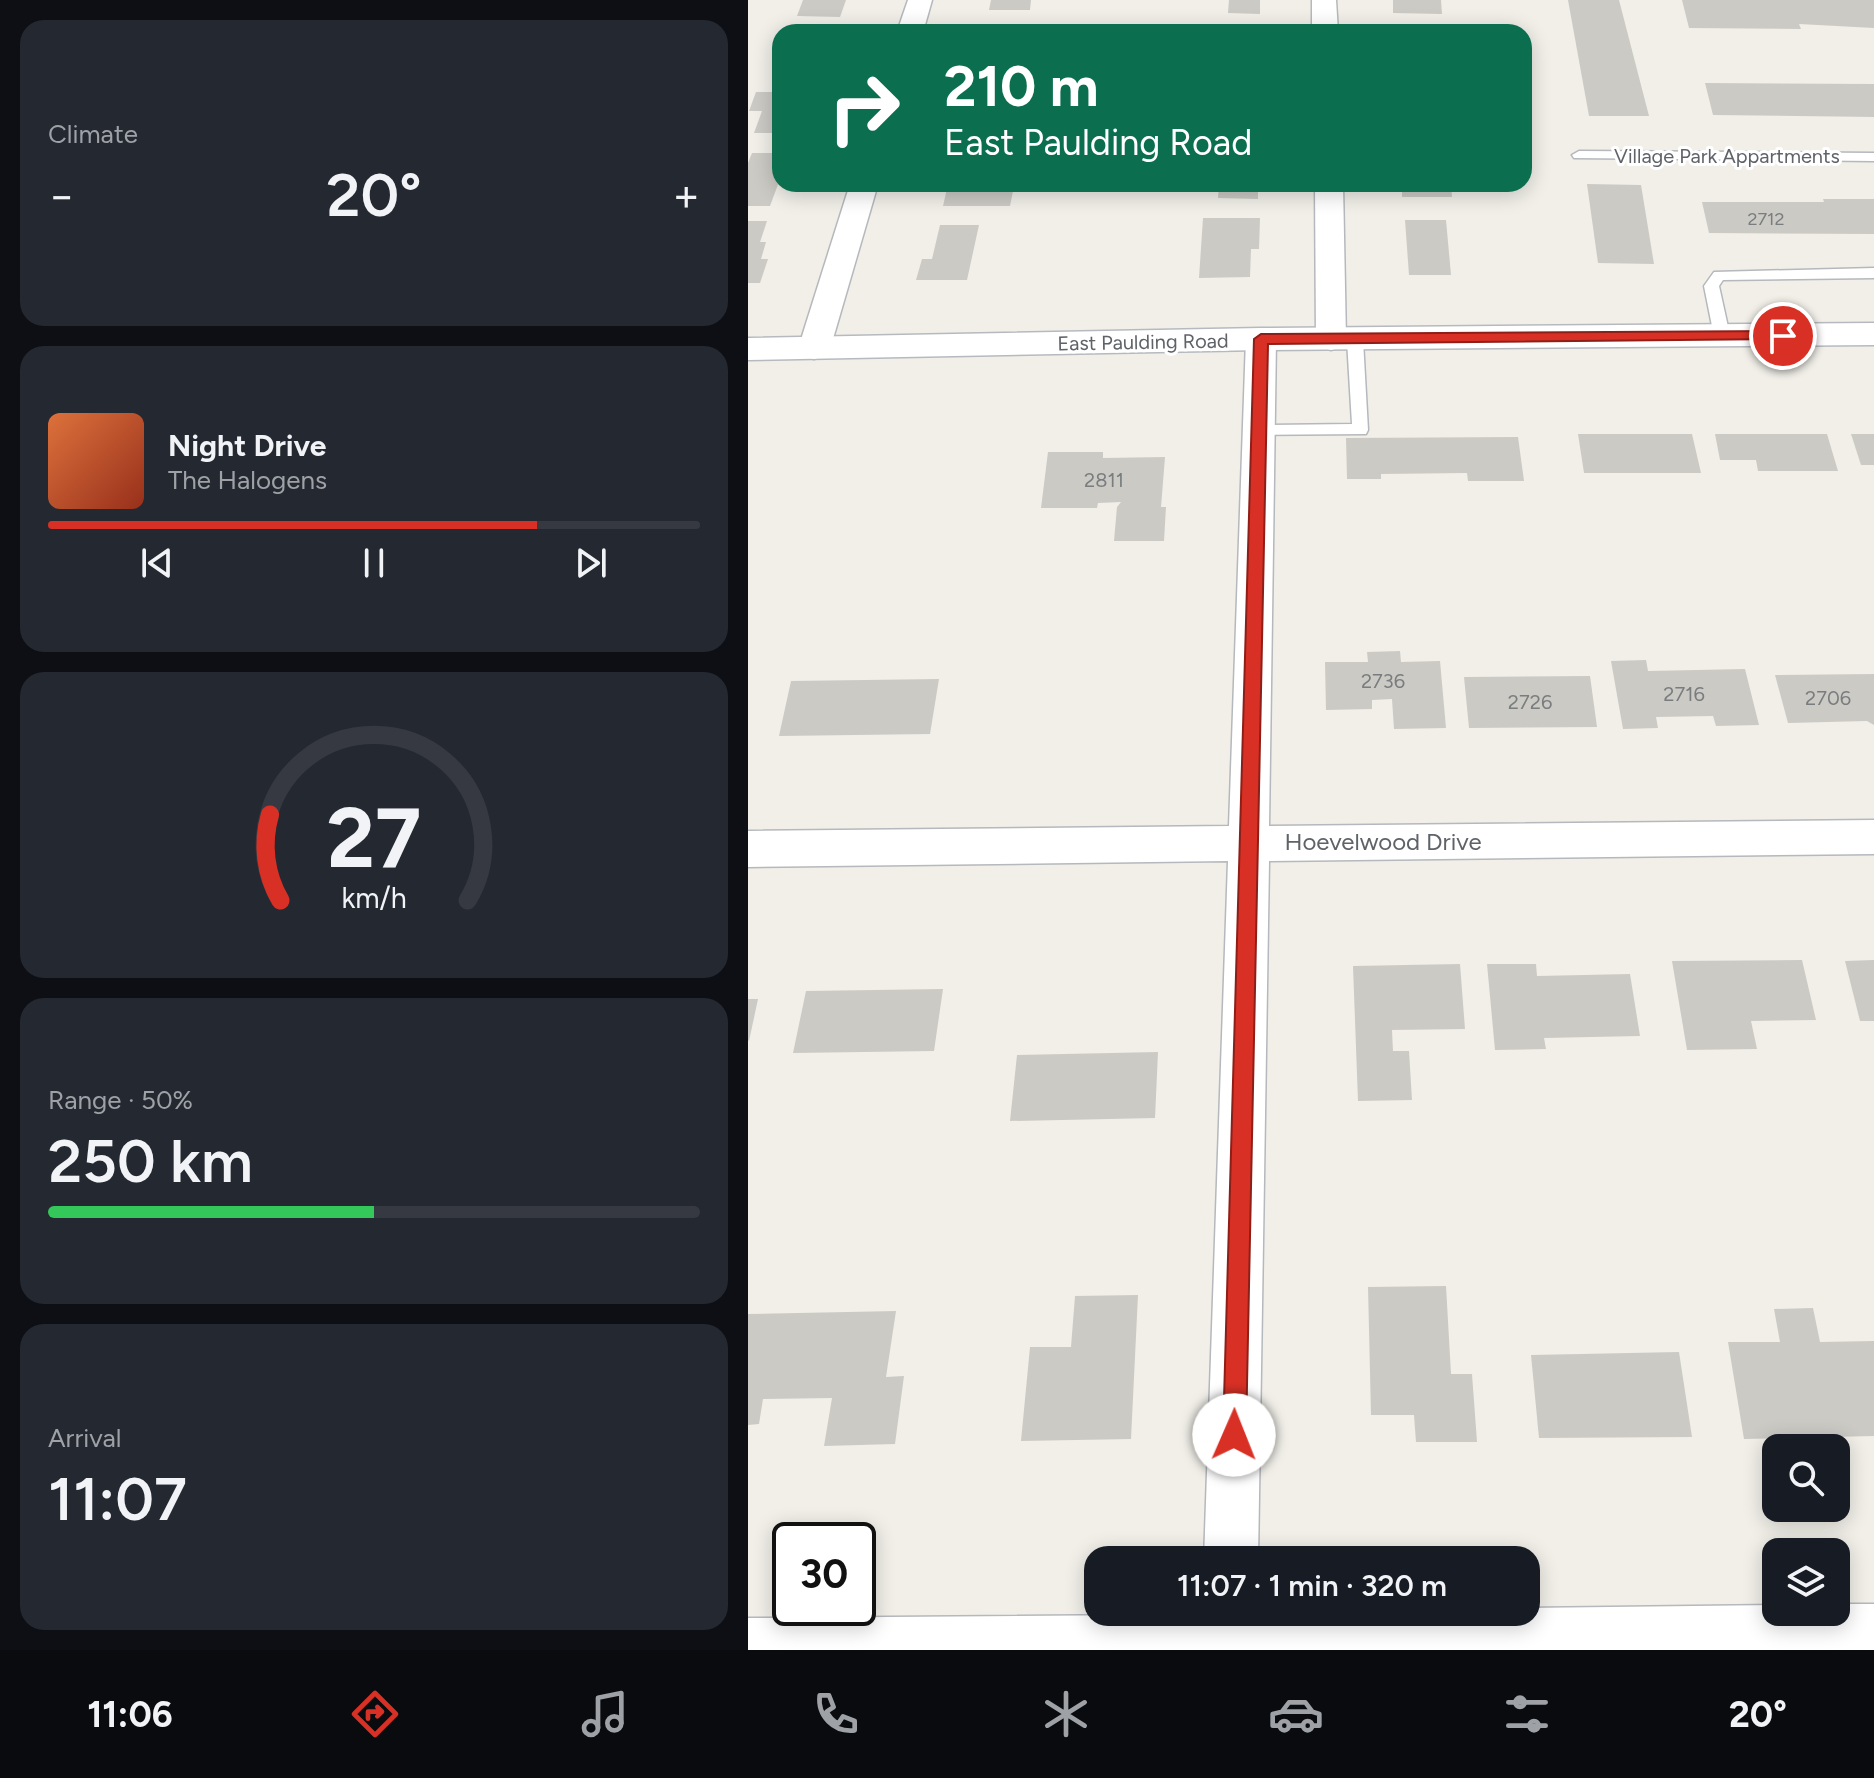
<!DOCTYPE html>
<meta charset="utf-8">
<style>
:root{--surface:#171b24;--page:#242831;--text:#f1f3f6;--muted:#9ea1a6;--line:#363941;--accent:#d93025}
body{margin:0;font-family:Figtree,sans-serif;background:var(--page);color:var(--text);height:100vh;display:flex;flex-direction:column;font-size:30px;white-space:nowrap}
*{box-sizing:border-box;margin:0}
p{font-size:26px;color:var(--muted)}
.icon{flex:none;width:44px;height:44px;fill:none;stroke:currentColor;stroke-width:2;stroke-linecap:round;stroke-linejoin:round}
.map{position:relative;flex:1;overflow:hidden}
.drawer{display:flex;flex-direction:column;gap:20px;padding:20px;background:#0d0f14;width:748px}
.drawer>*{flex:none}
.top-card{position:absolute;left:24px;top:24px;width:760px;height:168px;border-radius:24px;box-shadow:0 4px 20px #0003;background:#0b6e4f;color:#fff;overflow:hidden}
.controls{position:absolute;left:1014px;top:1434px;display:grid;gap:16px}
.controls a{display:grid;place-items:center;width:88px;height:88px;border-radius:16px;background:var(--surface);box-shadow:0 4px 20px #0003;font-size:40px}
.speed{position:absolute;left:24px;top:1522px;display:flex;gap:16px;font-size:40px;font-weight:700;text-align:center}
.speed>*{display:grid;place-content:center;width:104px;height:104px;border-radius:50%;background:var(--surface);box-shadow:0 4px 20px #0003;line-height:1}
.speed .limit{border:4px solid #111;border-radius:12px;background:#fff;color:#111}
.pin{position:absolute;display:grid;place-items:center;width:68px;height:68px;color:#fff;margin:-34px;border:4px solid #fff;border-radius:50%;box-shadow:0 2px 8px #0007}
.me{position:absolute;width:88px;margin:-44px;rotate:1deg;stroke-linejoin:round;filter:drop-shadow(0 0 6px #0008)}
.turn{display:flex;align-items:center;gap:28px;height:168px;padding:0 40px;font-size:36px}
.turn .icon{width:104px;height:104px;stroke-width:2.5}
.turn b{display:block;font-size:56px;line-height:68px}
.big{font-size:60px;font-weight:600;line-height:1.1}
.drawer .card{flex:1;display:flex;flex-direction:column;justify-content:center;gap:12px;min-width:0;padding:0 28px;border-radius:24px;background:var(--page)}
.drawer .dial{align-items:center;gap:0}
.dial svg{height:208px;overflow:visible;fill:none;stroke:var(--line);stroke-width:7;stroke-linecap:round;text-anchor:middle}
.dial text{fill:var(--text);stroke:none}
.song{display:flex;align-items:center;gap:24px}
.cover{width:96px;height:96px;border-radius:12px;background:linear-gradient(135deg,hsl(20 70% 55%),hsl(10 70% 35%))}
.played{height:8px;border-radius:4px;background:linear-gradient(90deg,var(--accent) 75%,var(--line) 75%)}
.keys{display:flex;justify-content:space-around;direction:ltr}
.heat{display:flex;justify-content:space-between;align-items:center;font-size:44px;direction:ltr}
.charge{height:12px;border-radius:6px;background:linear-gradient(90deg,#34c759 50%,var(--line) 0)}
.trip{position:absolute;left:336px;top:1546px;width:456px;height:80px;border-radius:24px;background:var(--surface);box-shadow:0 4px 20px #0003;font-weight:600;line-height:80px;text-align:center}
.dock{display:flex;height:128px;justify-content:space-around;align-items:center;background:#090b0e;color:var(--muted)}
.dock .icon{width:56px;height:56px}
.dock .on{color:var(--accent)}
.dock b{font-size:36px;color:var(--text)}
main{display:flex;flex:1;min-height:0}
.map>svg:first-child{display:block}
</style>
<main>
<section class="drawer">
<div class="card"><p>Climate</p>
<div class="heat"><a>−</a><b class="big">20°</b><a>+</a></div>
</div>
<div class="card">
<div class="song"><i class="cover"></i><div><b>Night Drive</b><p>The Halogens</p></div></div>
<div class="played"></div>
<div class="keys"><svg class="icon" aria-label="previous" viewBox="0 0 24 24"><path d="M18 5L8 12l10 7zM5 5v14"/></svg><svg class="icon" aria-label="pause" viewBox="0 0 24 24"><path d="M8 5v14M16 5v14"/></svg><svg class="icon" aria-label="next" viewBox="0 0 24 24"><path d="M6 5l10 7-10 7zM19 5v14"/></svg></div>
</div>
<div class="card dial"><svg viewBox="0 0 100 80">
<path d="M14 69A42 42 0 1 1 86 69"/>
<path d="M14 69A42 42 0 0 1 10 36" stroke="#d93025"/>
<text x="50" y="56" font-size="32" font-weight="700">27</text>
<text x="50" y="72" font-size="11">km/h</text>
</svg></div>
<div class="card"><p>Range · 50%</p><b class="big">250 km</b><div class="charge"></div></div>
<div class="card"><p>Arrival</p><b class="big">11:07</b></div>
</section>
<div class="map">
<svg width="1126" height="1650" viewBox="0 0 1126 1650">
<rect width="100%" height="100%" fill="#f1efe8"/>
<g fill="#cccac5">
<polygon points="55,0 98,0 92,17 49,16"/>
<polygon points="243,0 283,0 282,10 241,10"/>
<polygon points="481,0 512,0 512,14 480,13"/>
<polygon points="645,0 693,0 694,14 645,13"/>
<polygon points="820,0 871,0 901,116 841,116"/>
<polygon points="934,0 1126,0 1126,28 1051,24 1053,29 941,28"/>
<rect x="644" y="26" width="39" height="6"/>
<polygon points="43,28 89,28 88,32 41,32"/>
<polygon points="234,28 288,28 287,32 233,32"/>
<polygon points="957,83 1126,84 1126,117 965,115"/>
<polygon points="8,92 32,92 32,133 6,133 14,111 1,111"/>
<polygon points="4,153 32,153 32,179 22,206 0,206 0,163"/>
<polygon points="200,184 252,184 266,186 262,206 195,206"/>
<polygon points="471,184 510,184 510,199 470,198"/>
<polygon points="654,184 703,184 704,197 654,197"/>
<polygon points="839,184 893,185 906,264 850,263"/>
<polygon points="1075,199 1126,199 1126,234 961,233 954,202 1076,202"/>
<polygon points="455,218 512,218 511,249 503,249 502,277 451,278"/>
<polygon points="657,220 698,220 703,275 661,275"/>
<polygon points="0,221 19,221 12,242 18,242 13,259 20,259 12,283 0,283"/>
<polygon points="192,225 231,225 219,280 168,280 174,259 184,259"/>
<polygon points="830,434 944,434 953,473 836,473"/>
<polygon points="967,434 1079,434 1090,471 1010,471 1008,460 972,460"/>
<polygon points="1103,434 1126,434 1126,465 1113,465"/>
<polygon points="770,437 776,481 720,481 719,473 633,474 633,479 599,479 598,438"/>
<polygon points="300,452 355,452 355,458 417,457 413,507 418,507 416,541 366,541 369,507 373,502 350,503 349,508 293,508"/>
<polygon points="652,651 653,662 692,661 698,728 646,729 644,699 624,700 624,709 578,710 577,662 620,662 619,652"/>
<polygon points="898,660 900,671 997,669 1011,725 968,726 965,716 908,717 910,728 875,729 863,661"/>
<polygon points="1126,674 1126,725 1119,721 1040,723 1027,675"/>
<polygon points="842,676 849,727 721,728 716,677"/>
<polygon points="191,679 182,734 31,736 43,681"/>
<polygon points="1054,960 1068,1020 1003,1021 1009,1049 939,1050 924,961"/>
<polygon points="1126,960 1126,1021 1112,1021 1097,961"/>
<polygon points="712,964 717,1029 644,1030 645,1051 661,1051 664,1100 610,1101 605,966"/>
<polygon points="739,964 788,964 789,976 882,974 892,1036 796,1038 798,1049 747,1050"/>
<polygon points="195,989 186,1051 45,1053 58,991"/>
<polygon points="0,999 10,999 1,1041 0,1040"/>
<polygon points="410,1052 407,1118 262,1121 269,1055"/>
<polygon points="698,1286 703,1374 724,1374 729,1442 668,1442 666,1415 623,1415 620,1287"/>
<polygon points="390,1295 383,1439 273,1441 282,1347 323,1347 327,1296"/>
<polygon points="1065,1308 1072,1342 1126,1341 1126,1436 996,1439 980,1342 1032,1342 1026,1309"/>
<polygon points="148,1311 138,1377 156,1376 147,1444 76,1446 84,1398 15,1399 11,1424 0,1425 0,1314"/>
<polygon points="931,1352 944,1437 791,1438 783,1355"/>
</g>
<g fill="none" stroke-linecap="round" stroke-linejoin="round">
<g stroke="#b5b8bc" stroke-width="3">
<g id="lane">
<polygon points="831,151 1126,153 1126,161 826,158 824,155"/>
<polygon points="1126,268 1126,278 975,280 971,286 982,336 974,341 966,336 956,286 966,272"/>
<polygon points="607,335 615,340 620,430 618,434 505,435 505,427 511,425 604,424 599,340"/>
</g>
</g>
<g stroke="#b5b8bc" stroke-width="3">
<g id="street">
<polygon points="160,0 184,0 175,32 149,32"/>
<polygon points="564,0 588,0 590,32 564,32"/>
<polygon points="102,184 130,184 82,349 77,356 66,359 55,356 50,349"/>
<polygon points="567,184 595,184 598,340 594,347 583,350 572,347 568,340"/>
<polygon points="513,329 524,332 528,339 521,826 1126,820 1126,854 521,861 510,1560 456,1560 480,861 0,867 0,831 481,826 498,339 502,332"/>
<polygon points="1088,1604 1126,1604 1126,1650 0,1650 0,1618 778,1612 778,1608 1028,1605 1028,1612 1088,1612"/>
</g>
</g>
<g stroke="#b6babf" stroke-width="3">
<polygon id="secondary" points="1126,323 1126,345 513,350 0,360 0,338 513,328"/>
</g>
<use href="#lane" fill="#fff" fill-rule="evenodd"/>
<use href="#street" fill="#fff" fill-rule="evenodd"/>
<use href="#secondary" fill="#fff" fill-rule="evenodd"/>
</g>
<polygon fill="#d93025" stroke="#8d1f18" stroke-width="2" points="1035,331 1040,332 1040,339 520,344 498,1435 494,1443 486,1447 478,1443 475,1435 506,339 513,334"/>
<g text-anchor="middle" stroke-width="6" stroke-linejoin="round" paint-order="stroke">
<g font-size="18" fill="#7a7d7f">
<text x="1018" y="225">2712</text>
</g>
<g font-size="20" fill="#5f6368" stroke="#fff">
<text x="979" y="163">Village Park Appartments</text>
<text transform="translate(395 342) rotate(-1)" y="7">East Paulding Road</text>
</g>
<g font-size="20" fill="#7a7d7f">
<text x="356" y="487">2811</text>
<text x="635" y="688">2736</text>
<text x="936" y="701">2716</text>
<text x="1080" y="705">2706</text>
<text x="782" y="709">2726</text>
</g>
<g font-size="24" fill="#5f6368" stroke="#fff">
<text x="635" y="850">Hoevelwood Drive</text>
</g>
</g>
</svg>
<div class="controls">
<a><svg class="icon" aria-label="search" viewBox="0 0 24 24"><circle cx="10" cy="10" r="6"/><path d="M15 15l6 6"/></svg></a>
<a><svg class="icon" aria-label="layers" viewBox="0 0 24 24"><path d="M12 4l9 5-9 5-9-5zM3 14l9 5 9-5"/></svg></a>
</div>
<div class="speed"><div class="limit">30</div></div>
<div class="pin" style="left:1035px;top:336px;background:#d93025"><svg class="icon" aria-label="arrive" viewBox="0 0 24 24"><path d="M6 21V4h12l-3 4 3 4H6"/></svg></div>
<svg class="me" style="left:486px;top:1435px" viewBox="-20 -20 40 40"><circle r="19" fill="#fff"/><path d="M0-13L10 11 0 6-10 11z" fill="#d93025"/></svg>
<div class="trip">11:07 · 1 min · 320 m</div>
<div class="top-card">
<div class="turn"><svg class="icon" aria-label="right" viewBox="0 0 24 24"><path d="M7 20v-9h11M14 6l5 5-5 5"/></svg><div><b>210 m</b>East Paulding Road</div></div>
</div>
</div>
</main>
<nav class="dock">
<b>11:06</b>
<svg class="icon on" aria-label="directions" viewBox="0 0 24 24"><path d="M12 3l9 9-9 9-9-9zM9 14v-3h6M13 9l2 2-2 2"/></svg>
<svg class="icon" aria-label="music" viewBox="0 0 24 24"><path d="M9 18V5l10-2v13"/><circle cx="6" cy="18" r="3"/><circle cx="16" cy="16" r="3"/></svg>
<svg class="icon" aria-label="phone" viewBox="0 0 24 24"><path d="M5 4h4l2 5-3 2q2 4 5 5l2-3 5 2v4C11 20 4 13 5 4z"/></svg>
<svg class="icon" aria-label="climate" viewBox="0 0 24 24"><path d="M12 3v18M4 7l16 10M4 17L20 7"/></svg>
<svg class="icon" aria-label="car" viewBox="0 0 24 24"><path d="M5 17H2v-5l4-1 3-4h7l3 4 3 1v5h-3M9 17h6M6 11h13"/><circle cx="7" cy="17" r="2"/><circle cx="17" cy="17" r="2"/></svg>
<svg class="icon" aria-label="filters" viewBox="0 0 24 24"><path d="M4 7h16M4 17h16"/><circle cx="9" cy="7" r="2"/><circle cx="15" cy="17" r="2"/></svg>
<b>20°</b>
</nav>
